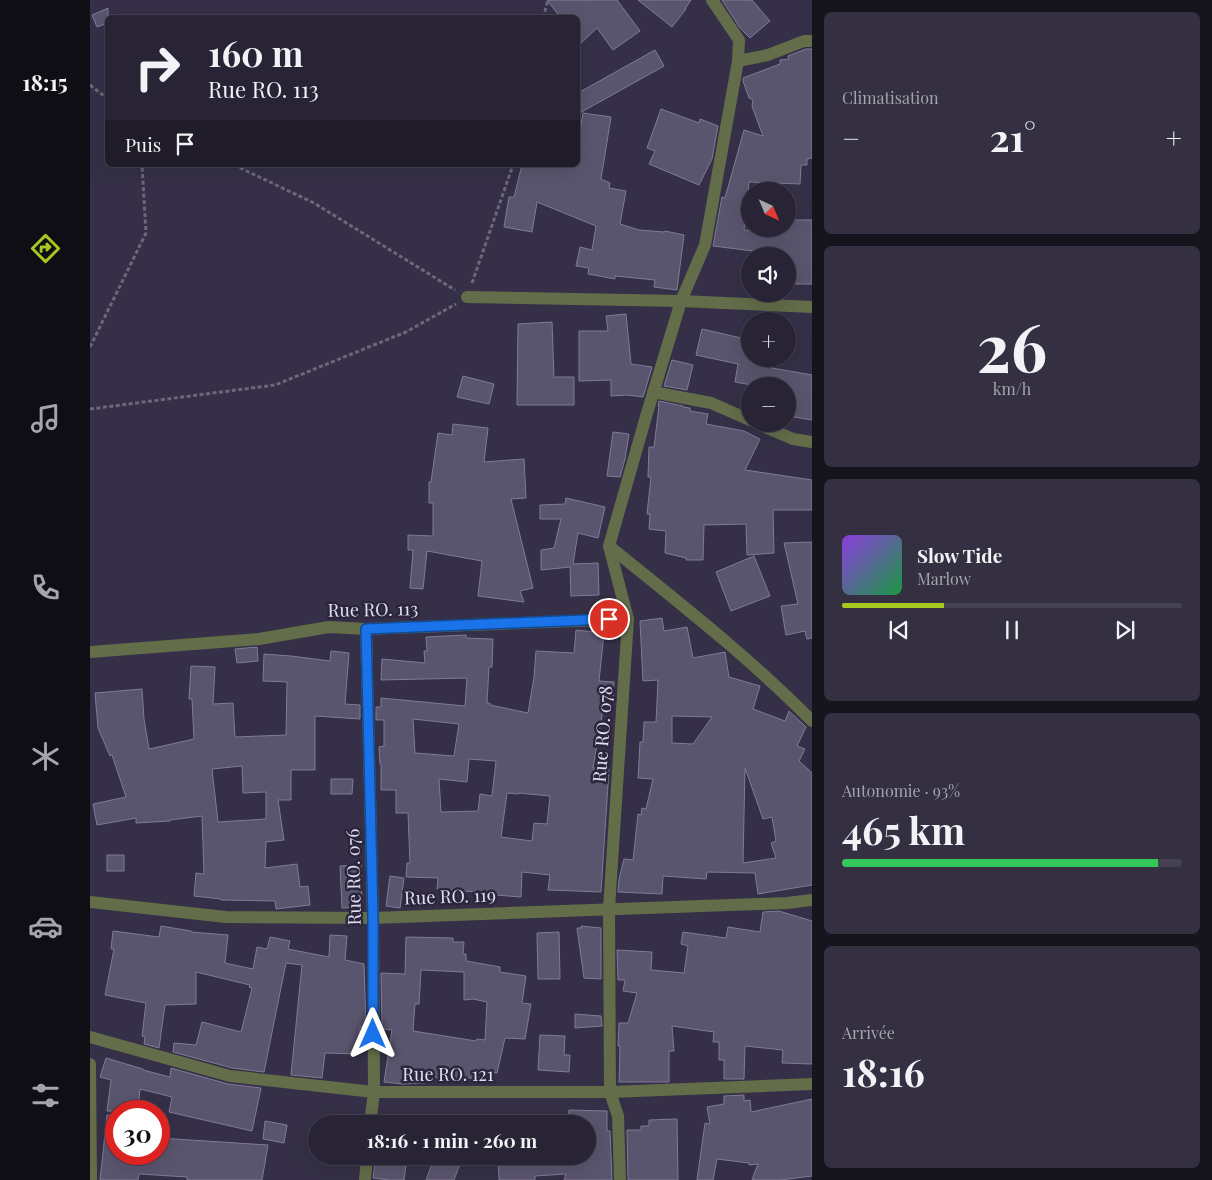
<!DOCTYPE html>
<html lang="fr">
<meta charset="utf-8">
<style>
:root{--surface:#282435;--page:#343041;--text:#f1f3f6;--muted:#a5a4ad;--line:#444150;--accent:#a7c81f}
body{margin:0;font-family:"Playfair Display",serif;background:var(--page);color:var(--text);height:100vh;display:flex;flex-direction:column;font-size:19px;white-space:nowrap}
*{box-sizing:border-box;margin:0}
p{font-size:16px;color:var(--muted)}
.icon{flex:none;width:28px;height:28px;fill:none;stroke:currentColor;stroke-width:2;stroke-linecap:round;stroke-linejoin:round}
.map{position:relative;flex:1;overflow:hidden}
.sheet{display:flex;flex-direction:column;gap:12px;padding:12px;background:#16141d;width:400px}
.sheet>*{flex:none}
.top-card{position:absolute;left:15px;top:15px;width:475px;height:152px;border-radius:8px;box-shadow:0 5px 20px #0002,0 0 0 1px var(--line);background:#282435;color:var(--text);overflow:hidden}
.needle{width:32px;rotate:136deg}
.controls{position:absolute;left:651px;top:182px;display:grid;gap:10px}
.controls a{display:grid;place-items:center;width:55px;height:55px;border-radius:50%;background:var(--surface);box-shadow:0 5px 20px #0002,0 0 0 1px var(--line);font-size:25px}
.speed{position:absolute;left:15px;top:1100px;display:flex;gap:10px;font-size:25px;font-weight:700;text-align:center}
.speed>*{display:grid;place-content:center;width:65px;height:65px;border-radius:50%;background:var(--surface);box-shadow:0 5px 20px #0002,0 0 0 1px var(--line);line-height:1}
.speed .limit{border:8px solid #d22;background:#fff;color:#111}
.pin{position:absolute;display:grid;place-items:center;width:42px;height:42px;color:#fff;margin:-21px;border:2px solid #fff;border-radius:50%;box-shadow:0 1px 5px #0007}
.me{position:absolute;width:55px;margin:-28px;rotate:0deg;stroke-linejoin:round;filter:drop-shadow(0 0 4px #0008)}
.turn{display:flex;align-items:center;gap:18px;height:105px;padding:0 20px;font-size:22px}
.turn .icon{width:65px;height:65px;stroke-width:2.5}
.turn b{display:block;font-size:35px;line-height:42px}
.then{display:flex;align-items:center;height:48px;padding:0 20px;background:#0003;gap:10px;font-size:19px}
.big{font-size:38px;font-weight:700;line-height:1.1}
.sheet .tile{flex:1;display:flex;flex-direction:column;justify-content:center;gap:8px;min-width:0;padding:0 18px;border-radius:8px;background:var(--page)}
.sheet .dial{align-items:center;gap:0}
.dial b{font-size:65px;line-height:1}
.song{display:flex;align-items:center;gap:15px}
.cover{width:60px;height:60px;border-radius:8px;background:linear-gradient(135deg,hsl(270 70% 55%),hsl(140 70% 35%))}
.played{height:5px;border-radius:2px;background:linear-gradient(90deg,var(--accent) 30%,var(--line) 30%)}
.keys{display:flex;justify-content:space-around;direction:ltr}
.heat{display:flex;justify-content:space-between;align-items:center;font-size:28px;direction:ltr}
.charge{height:8px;border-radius:4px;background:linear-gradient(90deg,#34c759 93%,var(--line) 0)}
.trip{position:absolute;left:218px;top:1115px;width:288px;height:50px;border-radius:25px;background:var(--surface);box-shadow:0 5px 20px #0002,0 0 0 1px var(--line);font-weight:700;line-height:50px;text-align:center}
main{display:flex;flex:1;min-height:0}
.menu{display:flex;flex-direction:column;width:90px;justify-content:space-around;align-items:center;background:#100e15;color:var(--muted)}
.menu .icon{width:35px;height:35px}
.menu .current{color:var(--accent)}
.menu b{font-size:22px;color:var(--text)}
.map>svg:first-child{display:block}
</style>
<main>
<nav class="menu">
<b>18:15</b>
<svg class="icon current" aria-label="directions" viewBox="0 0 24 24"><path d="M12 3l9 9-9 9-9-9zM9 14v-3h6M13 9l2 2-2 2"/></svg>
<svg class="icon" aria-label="music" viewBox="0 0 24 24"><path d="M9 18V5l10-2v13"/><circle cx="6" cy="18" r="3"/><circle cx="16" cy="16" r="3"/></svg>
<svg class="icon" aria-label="phone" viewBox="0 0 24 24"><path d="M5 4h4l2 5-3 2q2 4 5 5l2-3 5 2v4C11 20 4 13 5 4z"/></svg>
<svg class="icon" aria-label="climate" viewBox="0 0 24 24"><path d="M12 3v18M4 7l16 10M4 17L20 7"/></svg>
<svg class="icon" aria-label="car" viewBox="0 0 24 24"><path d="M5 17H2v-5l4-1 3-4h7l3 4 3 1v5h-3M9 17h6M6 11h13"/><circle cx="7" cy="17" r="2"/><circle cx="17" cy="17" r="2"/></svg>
<svg class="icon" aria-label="filters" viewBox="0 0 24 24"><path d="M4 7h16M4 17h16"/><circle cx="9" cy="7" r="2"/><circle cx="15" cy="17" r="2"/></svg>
</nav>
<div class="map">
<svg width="722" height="1180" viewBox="0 0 722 1180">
<rect width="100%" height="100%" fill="#353047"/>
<g fill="#5a556e" stroke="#807b96" fill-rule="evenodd">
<polygon points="457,0 527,0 550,31 523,50 507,28 488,46 488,18 471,18"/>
<polygon points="548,0 601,0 595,9 596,9 582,27"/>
<polygon points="632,0 662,0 680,21 660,38 650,28"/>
<polygon points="18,8 18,23 7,27 2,15"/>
<polygon points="716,49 722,49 722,158 717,159 717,165 711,165 710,184 659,182 654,230 689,231 689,229 698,229 698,220 722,220 722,284 698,284 698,256 663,256 663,251 623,246 632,197 635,198 654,130 673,136 662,106 663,100 659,98 653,81 653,78 690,64 690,60 699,59 698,56"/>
<polygon points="565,50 574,66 488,114 488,93"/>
<polygon points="571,109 609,123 610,119 628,126 622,159 609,185 559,164 565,151 557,148"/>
<polygon points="493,113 521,117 511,179 520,183 519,188 536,191 530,224 549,230 574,232 575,231 594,235 587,290 564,287 565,280 525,276 525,279 498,274 499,268 486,266 490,247 502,250 506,226 447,202 442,232 414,227 419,197 424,197 432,165 488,165 488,144"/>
<polygon points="536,314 541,364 562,367 553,397 537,395 521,396 521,380 489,381 489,331 518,331 516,316"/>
<polygon points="462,322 464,377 484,377 484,405 427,405 428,324"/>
<polygon points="612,329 660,340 660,359 684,359 682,368 722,375 722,420 698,416 698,386 667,386 645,382 648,364 606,355"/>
<polygon points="582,360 603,365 597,390 574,386"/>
<polygon points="373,376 404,384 399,404 367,397"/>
<polygon points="569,401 593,406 593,407 600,408 600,411 618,414 616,424 654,431 670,439 655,470 722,480 722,510 683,510 684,553 657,555 656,524 614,525 613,560 596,560 596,558 575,553 576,531 559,529 560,514 557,514 561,477 558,477 559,447 564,447 569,406 568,406"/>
<polygon points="363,424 398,428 394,462 434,459 436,498 421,499 443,588 430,591 434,602 388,596 392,561 337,551 333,589 320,588 323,550 318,550 318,535 343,536 343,503 339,503 339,482 341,482 348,433 362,435"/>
<polygon points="523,432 539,434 535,459 530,477 517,476"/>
<polygon points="476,498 515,507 508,538 488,533 483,564 508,563 509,595 481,596 480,567 451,570 451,550 464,548 471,519 450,519 450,505 475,504"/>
<polygon points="722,542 722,638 717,639 715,631 696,635 691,606 708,604 694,543"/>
<polygon points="664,556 680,596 641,611 626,572"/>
<path d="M 572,618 L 574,631 L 597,627 L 603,658 L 635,652 L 639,677 L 670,686 L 663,709 L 695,721 L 699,711 L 716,727 L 707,746 L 715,749 L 709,761 L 722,773 L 722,885 L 668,894 L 665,873 L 617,872 L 616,879 L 573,876 L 572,894 L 528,892 L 529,879 L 534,859 L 543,860 L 548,814 L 551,815 L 552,808 L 556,809 L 563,779 L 548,778 L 550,742 L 553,742 L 554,722 L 566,722 L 568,680 L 553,681 L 550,621 ZM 582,716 L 622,717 L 603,744 L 582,743 ZM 655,768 L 673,819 L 682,817 L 686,841 L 681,843 L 686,858 L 653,863 Z"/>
<path d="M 486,630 L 514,633 L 509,681 L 524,682 L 523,699 L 515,698 L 503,768 L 519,769 L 511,892 L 458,890 L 460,875 L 432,872 L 431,897 L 405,895 L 405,903 L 388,903 L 388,892 L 347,889 L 348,878 L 316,877 L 317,863 L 320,863 L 318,813 L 306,813 L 306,790 L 291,790 L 291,764 L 290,764 L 289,747 L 294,746 L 294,720 L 286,720 L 286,707 L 291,707 L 291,698 L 375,706 L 377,678 L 291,680 L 292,659 L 335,663 L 334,651 L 337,651 L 336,637 L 376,635 L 376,638 L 403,639 L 402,667 L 399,667 L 397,703 L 400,703 L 400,705 L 438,713 L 444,677 L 446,651 L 484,653 ZM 323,719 L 369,724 L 364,756 L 325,753 ZM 379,759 L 406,761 L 402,796 L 390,794 L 388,811 L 351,812 L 349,779 L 377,782 ZM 417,793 L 429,794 L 429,793 L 460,796 L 457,824 L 444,823 L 442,841 L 411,837 Z"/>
<polygon points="167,647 168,661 147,663 145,649"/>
<path d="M 241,651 L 259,653 L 255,704 L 270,705 L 270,719 L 225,716 L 225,770 L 201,770 L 201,800 L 188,800 L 194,840 L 176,842 L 175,868 L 207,864 L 210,887 L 218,886 L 220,905 L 186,909 L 185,901 L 131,900 L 131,899 L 104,896 L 106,873 L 114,874 L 112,816 L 80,820 L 80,821 L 46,823 L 46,818 L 7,825 L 3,804 L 36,797 L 22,755 L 20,756 L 8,728 L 5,693 L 52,689 L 54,719 L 59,749 L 104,739 L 102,699 L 99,699 L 101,666 L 125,667 L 123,704 L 143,703 L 145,737 L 196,735 L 197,682 L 173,681 L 174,654 L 201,656 L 240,661 ZM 152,766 L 153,793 L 176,792 L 176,819 L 128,822 L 122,769 Z"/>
<polygon points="241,779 263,779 262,794 241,794"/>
<rect x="17" y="855" width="17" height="16"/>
<polygon points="271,865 272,907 252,908 250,866"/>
<polygon points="300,876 314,878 310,908 296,906"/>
<polygon points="689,911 722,921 722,1064 692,1063 693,1050 655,1046 654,1079 634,1079 634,1060 629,1060 629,1042 623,1042 624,1032 582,1026 584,1051 579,1051 579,1082 529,1082 530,1046 528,1046 529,1023 538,1023 547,993 533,991 535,980 528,980 527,950 562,952 561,970 594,973 598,946 591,944 593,932 636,938 638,927 670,932 673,912"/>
<polygon points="71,926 101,931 101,932 138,935 135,963 163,969 167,947 177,949 180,937 200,941 198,949 239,957 240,935 257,936 255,960 274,964 276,1028 270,1027 269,1054 235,1053 232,1078 201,1075 212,965 196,963 174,1072 142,1068 83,1052 84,1043 106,1045 112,1022 151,1032 162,988 159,987 160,985 106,972 106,1004 75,1005 69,1048 54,1044 55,1037 52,1036 56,1003 15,995 24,949 21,949 23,931 69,937"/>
<polygon points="491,926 511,928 511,979 494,978 487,928 491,928"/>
<polygon points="469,932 470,979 448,979 447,933"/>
<path d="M 316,937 L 363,938 L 363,942 L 374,942 L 373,954 L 376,954 L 376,961 L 410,967 L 410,972 L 436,976 L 432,1003 L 441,1004 L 435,1039 L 415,1038 L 407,1073 L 401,1072 L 398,1083 L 376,1077 L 375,1082 L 335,1076 L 335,1083 L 313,1084 L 294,1082 L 302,1030 L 292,1029 L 291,973 L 315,974 ZM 331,970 L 374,972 L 374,1000 L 383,999 L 397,1002 L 395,1040 L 387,1039 L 386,1041 L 323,1031 L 325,1004 L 329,1004 Z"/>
<polygon points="485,1014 511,1016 512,1026 485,1028"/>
<polygon points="450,1035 475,1036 474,1055 480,1055 479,1072 448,1070"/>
<polygon points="16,1058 53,1069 53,1070 80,1077 81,1068 138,1084 171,1088 162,1131 79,1112 82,1097 50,1089 48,1111 17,1111 21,1080 10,1077"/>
<polygon points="654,1095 654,1101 660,1100 661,1112 722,1099 722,1176 690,1180 662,1180 668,1164 659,1165 659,1163 627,1159 623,1180 607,1180 615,1123 620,1124 617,1107 634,1104 634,1096"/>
<polygon points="479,1110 517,1111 517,1131 520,1131 522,1180 474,1180 476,1174 445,1176 445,1180 409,1180 408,1156 496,1156 496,1124 478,1124"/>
<polygon points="17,1115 26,1116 26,1154 69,1154 69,1138 178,1145 172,1180 97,1180 97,1177 49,1174 48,1180 10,1180"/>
<polygon points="587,1119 588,1180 538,1180 537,1130 551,1130 551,1126 559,1126 559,1120"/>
<polygon points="175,1121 197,1125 194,1143 173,1139"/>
<polygon points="286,1156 302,1156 317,1158 314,1180 299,1180 283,1178"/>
<polygon points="345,1156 359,1156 371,1161 364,1180 336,1180"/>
</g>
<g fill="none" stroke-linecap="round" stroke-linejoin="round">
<g stroke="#6c677c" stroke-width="3" stroke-dasharray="4 2.5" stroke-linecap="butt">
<polyline points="453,18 458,0"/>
<polyline points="0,85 18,99"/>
<polyline points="144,165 224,203 365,290"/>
<polyline points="382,283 423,165"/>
<polyline points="0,347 56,233 52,165"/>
<polyline points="0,409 185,385 316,332 366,304"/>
</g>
<g stroke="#636d49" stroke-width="12">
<polyline points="648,61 678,55 714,41 722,41"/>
<polyline points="377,297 591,301 722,307"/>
<polyline points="563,392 621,403 660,420"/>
<polyline points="668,424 703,439 722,442"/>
<path d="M 519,546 C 588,602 659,657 722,721"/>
<polyline points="276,629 283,918 284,1092 280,1124"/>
<polyline points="0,652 169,639 239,627 276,629 538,619"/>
<polyline points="0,902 136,917 283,918 697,903 722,900"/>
<polyline points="0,1037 140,1076 284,1092 520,1092 722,1084"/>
<polyline points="0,1064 1,1180"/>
<polyline points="275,1180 277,1156"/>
<polyline points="530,1180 528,1116 520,1092 519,908 538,619 519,546 555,420 591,301 615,245 648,61 649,40 622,0"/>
</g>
</g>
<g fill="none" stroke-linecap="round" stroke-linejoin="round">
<g stroke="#114b97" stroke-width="12">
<polyline id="route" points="283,1034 283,918 276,629 519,619"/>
</g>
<use href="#route" stroke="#1a73e8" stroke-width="9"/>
</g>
<g text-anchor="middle" stroke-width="5" stroke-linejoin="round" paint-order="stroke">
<g font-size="18" fill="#e1deee" stroke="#2b263d">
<text transform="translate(283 610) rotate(-1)" y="6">Rue RO. 113</text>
<text transform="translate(513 734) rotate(-86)" y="6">Rue RO. 078</text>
<text transform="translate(264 877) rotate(-91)" y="6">Rue RO. 076</text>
<text transform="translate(360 897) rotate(-2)" y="6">Rue RO. 119</text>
<text x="358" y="1081">Rue RO. 121</text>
</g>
</g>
</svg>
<div class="controls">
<a><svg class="needle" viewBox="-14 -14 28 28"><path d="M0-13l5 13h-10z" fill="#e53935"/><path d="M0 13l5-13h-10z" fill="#a5a4ad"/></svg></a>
<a><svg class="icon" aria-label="sound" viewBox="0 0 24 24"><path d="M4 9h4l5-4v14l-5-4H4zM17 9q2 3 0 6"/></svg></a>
<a>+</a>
<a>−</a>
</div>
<div class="speed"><div class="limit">30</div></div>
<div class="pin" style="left:519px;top:619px;background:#d93025"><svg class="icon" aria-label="arrive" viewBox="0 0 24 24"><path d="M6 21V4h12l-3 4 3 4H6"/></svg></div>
<svg class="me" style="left:283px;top:1034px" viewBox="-20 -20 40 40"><path d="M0-17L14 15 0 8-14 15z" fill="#1a73e8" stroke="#fff" stroke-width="4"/></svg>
<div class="trip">18:16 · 1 min · 260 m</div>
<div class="top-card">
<div class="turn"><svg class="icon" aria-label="right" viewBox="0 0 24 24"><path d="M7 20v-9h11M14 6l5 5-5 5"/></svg><div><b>160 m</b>Rue RO. 113</div></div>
<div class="then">Puis<svg class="icon" aria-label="arrive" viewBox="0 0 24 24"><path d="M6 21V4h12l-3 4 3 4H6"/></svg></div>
</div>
</div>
<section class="sheet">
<div class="tile"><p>Climatisation</p>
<div class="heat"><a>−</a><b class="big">21°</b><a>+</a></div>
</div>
<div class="tile dial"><b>26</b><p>km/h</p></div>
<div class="tile">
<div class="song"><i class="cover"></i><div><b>Slow Tide</b><p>Marlow</p></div></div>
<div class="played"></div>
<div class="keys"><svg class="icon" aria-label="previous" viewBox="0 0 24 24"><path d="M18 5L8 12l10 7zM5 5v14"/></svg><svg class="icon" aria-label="pause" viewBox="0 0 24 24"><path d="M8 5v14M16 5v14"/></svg><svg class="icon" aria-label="next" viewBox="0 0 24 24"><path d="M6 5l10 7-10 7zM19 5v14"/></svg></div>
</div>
<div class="tile"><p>Autonomie · 93%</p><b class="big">465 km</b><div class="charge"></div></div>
<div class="tile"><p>Arrivée</p><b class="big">18:16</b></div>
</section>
</main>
